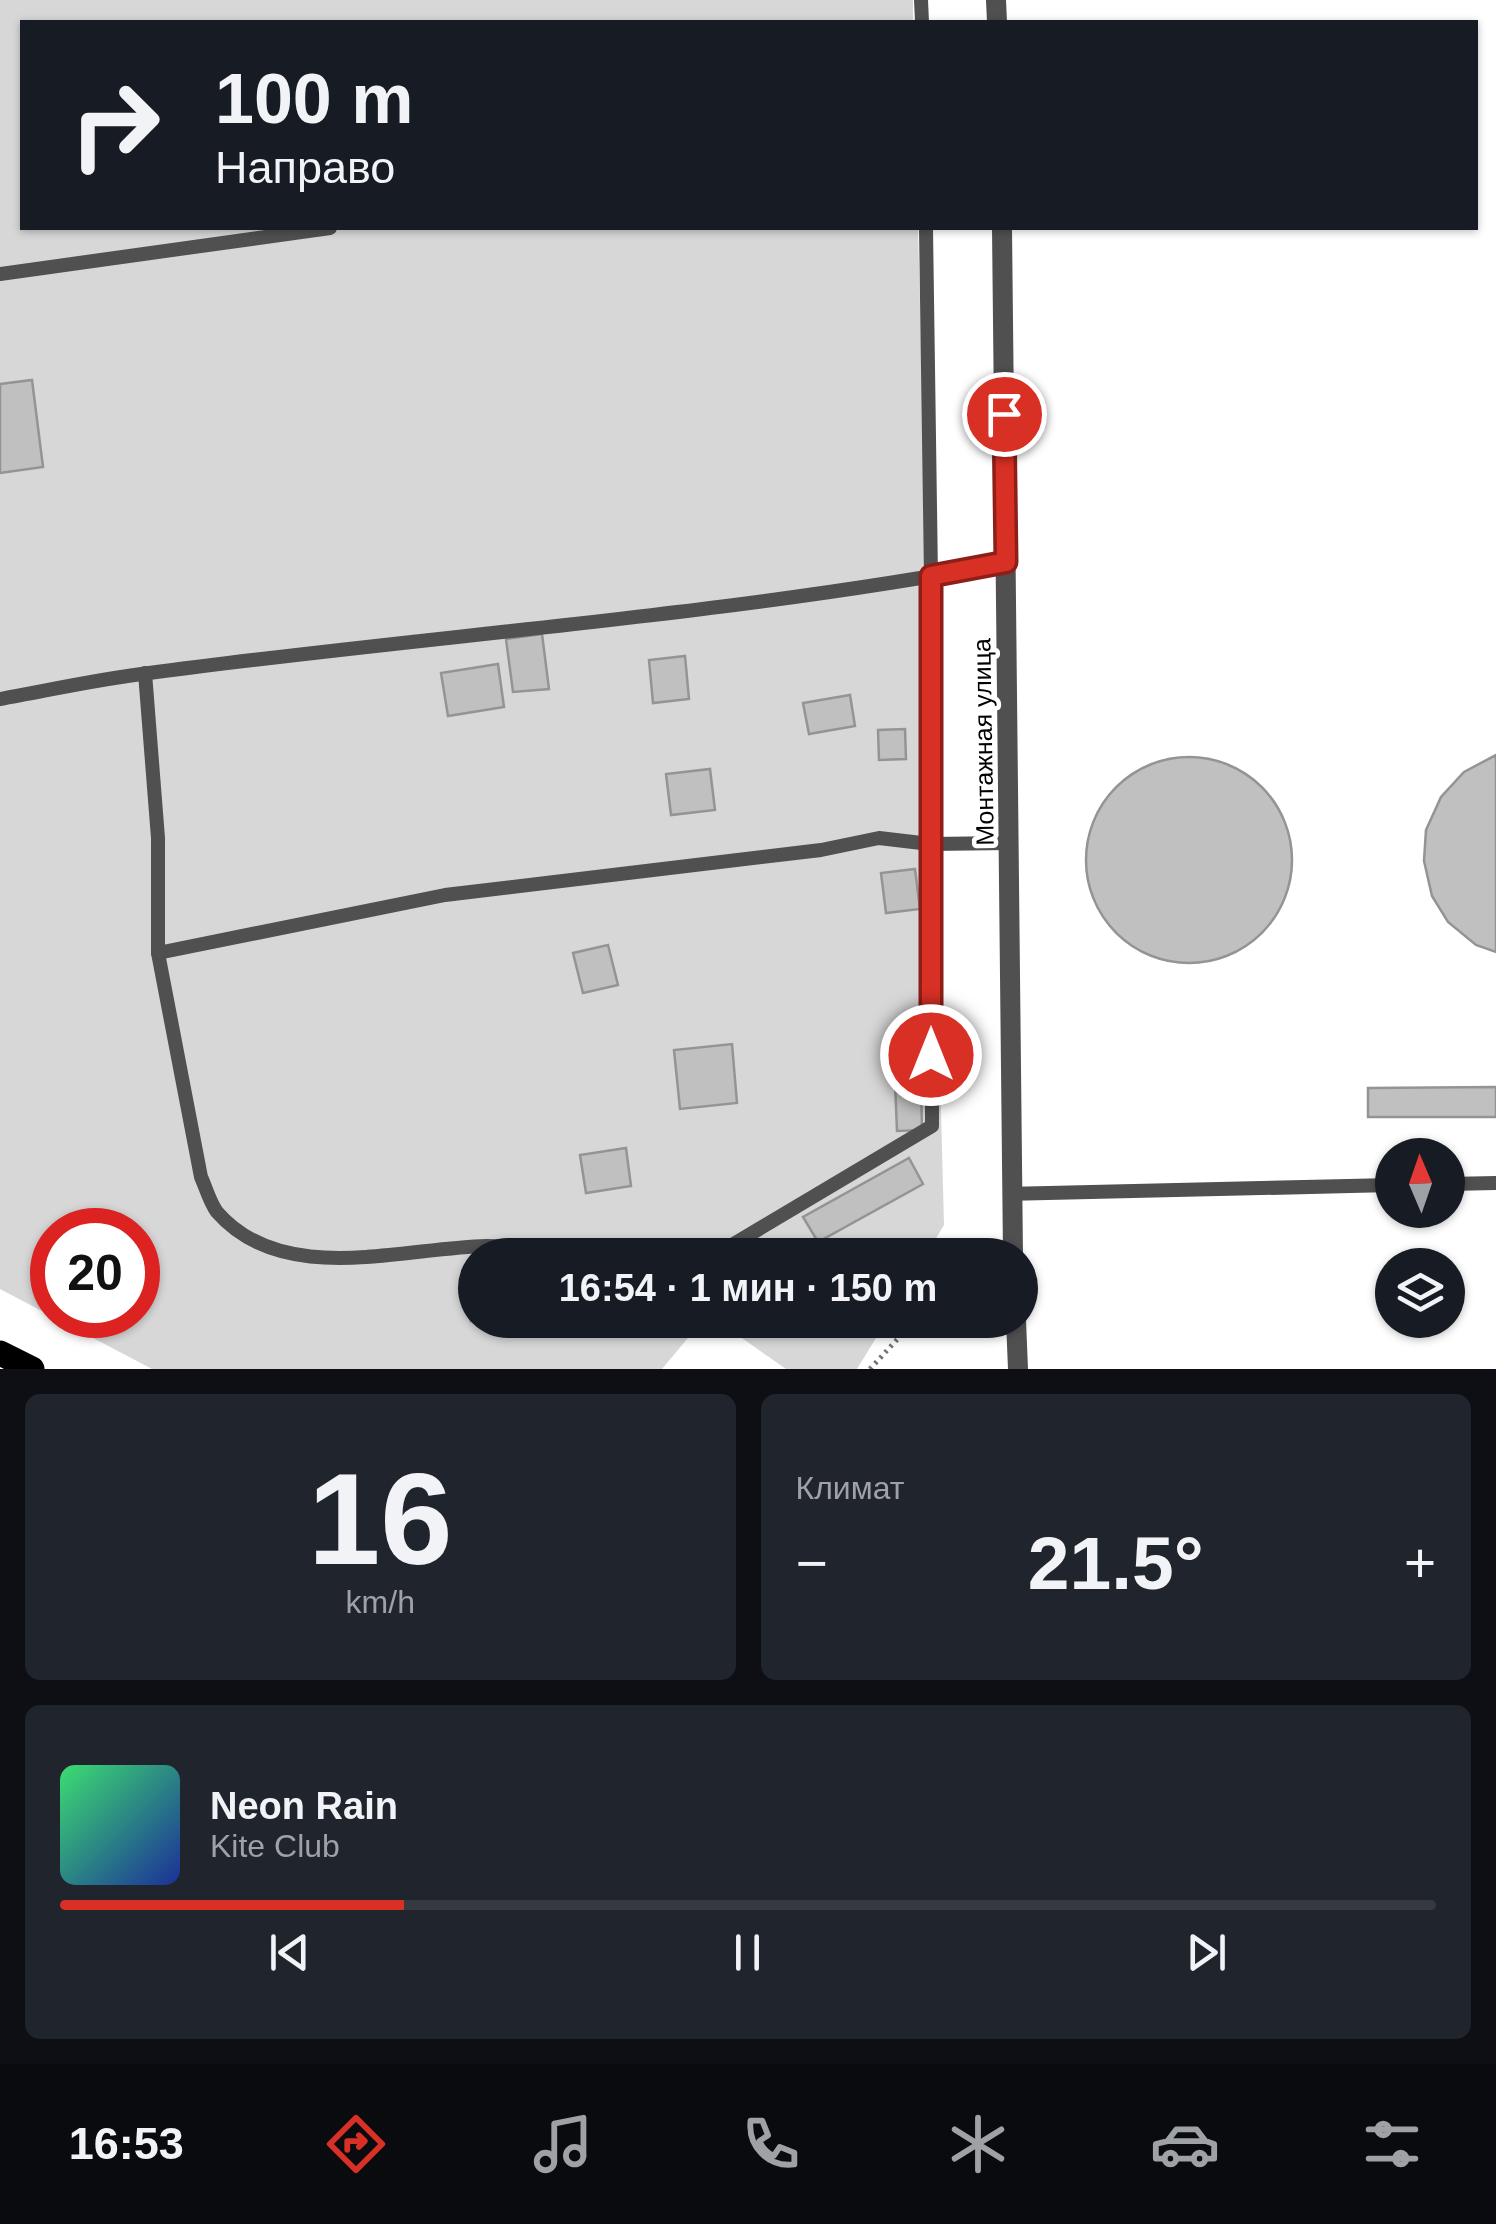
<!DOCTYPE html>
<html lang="ru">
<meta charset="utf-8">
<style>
:root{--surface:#171b24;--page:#20242c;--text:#f1f3f6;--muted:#9ea1a6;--line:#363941;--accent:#d93025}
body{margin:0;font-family:Helvetica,sans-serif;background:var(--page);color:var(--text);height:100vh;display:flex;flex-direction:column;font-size:38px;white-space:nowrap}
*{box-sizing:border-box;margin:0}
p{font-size:32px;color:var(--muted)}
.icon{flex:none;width:55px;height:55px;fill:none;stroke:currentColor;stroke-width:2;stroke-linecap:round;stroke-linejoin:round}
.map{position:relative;height:1369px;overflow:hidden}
.panel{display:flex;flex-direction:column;gap:25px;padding:25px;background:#0d0f14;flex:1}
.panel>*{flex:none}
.guide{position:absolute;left:20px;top:20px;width:1458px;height:210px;border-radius:0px;box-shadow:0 2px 8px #0004;background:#171b24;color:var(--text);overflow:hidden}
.needle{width:65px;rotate:358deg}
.fabs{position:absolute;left:1375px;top:1138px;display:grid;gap:20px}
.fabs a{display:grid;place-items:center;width:90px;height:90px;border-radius:50%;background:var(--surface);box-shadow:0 2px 8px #0004;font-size:50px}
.speed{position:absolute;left:30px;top:1208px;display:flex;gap:20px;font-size:50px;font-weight:700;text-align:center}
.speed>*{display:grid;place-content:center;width:130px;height:130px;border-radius:50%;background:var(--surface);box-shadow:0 2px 8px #0004;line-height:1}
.speed .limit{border:15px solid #d22;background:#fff;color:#111}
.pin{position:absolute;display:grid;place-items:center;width:85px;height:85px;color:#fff;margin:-42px;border:5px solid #fff;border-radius:50%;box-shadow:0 2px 10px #0007}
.me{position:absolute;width:110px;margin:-55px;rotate:0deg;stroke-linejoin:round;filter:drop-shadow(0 0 8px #0008)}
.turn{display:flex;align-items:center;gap:35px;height:210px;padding:0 30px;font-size:45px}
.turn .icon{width:130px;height:130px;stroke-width:2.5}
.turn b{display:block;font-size:70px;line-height:85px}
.big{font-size:75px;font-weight:700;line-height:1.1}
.panel .tile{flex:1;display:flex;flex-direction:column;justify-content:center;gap:15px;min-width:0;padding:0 35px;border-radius:15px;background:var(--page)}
.panel .dial{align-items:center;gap:0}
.dial b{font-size:130px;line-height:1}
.song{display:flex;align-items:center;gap:30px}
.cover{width:120px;height:120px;border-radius:15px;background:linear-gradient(135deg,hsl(140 70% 55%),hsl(230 70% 35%))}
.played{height:10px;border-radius:5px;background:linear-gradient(90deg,var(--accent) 25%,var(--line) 25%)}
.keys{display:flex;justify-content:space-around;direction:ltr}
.heat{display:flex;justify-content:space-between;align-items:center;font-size:55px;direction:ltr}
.panel .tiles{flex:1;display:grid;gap:25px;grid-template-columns:1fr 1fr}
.tile:last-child{grid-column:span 2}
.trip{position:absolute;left:458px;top:1238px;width:580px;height:100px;border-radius:50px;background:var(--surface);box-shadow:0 2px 8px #0004;font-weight:700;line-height:100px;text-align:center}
.tab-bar{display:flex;height:160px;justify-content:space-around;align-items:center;background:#090b0e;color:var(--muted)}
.tab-bar .icon{width:70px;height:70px}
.tab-bar .current{color:var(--accent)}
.tab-bar b{font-size:45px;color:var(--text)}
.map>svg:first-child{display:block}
</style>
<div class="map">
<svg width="1496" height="1369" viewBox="0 0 1496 1369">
<rect width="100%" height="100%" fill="#fff"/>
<g fill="#d7d7d7" fill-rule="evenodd">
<path d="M 0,0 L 913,0 L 913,22 L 22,22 L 22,228 L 918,228 L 944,1225 L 926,1255 L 475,1255 L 475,1320 L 703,1320 L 662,1369 L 152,1369 L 0,1289 ZM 52,1230 L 138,1230 L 138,1315 L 52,1315 Z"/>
<polygon points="716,1320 887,1320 857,1369 786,1369"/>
</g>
<g fill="#c0c0c0" stroke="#949494" stroke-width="2.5">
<polygon points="32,380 43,467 0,473 0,384"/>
<polygon points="542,634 549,689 513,692 506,639"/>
<polygon points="685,656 689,699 653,703 649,660"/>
<polygon points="498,664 504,707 448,716 441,673"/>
<polygon points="850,695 855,726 809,734 803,703"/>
<polygon points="905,729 906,759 879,760 878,730"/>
<polygon points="1496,755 1496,952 1476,945 1448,922 1432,896 1424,861 1426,830 1441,797 1464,772"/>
<circle cx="1189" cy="860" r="103"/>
<polygon points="710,769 715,810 671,815 666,774"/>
<polygon points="915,869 920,909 886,913 881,873"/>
<polygon points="608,945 618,985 583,993 573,953"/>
<polygon points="732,1044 737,1103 680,1109 674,1050"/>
<polygon points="921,1081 922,1130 897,1131 895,1082"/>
<polygon points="1496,1087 1496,1117 1368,1117 1368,1088"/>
<polygon points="626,1148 631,1186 586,1193 580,1155"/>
<polygon points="909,1158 923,1184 818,1242 803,1217"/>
<polygon points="475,1269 475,1320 480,1320 471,1321 465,1270"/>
</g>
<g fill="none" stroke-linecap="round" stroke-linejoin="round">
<polyline stroke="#727272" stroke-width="5" stroke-dasharray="2.5 5" stroke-linecap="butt" points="870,1369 915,1320"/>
<g stroke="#505050" stroke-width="14">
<polyline points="921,0 922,22"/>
<polyline points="0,274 330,228"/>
<path d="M 145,673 L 158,838 L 158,953 L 201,1177 C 206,1188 210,1203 217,1212 C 282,1287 401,1248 486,1246 C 527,1246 568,1252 608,1255"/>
<path d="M 0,699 C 50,690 99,679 149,673 C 434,635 723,616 1006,563"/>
<polyline points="158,953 445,895 821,850 879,838 930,844 1009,843"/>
<polyline points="1448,1184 1496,1183"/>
<polyline points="1010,1194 1392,1185"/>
<polyline points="703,1255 722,1251 932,1126 931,577 926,228"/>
</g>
<g stroke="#505050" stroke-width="20">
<polyline points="996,0 997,22"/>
<polyline points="1002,228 1013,1255"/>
<polyline points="1016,1320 1018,1369"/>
</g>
<polyline stroke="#000" stroke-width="25" points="0,1353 32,1369"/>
</g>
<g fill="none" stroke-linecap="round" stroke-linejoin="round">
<g stroke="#8d1f18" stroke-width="25">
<polyline id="route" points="931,1055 931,576 1006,562 1004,414"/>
</g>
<use href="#route" stroke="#d93025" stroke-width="18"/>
</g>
<g text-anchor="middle" stroke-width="9" stroke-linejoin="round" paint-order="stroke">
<g font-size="25" fill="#000" stroke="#fff">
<text transform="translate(983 742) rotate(-91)" y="9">Монтажная улица</text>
</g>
</g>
</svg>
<div class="fabs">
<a><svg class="needle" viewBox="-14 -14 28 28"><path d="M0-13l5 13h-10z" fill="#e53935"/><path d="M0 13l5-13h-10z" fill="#9ea1a6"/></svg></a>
<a><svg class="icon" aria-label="layers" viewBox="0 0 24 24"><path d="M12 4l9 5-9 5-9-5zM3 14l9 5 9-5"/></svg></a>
</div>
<div class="speed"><div class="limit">20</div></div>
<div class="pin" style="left:1004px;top:414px;background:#d93025"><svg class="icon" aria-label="arrive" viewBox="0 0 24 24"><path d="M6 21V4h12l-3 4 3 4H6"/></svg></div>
<svg class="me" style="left:931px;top:1055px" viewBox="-20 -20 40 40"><circle r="17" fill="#d93025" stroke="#fff" stroke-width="3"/><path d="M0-11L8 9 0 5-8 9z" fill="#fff"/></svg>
<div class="trip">16:54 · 1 мин · 150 m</div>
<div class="guide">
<div class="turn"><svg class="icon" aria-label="right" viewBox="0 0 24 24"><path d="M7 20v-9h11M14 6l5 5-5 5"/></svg><div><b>100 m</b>Направо</div></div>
</div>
</div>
<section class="panel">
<div class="tiles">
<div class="tile dial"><b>16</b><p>km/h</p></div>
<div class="tile"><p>Климат</p>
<div class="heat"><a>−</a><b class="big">21.5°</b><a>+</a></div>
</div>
<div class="tile">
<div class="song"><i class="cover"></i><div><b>Neon Rain</b><p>Kite Club</p></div></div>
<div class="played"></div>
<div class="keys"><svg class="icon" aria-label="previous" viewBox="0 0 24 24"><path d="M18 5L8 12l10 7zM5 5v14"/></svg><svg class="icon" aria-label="pause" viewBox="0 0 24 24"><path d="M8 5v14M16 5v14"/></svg><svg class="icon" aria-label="next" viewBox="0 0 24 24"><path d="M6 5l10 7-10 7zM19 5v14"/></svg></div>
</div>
</div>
</section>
<nav class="tab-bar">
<b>16:53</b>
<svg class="icon current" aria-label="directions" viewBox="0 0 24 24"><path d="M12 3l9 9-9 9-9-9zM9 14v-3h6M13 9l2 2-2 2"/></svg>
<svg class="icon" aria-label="music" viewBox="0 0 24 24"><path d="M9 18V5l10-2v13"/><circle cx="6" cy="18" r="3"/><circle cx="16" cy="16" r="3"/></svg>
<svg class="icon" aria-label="phone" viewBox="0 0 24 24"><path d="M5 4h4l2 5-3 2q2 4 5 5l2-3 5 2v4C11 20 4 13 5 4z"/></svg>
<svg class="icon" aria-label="climate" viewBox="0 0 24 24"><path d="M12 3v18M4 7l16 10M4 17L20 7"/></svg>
<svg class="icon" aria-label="car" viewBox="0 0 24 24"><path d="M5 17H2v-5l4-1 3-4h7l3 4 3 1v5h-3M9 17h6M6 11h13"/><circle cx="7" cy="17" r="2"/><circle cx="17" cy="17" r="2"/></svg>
<svg class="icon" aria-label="filters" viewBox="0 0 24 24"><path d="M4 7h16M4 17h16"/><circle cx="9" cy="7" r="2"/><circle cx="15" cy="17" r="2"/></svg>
</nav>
